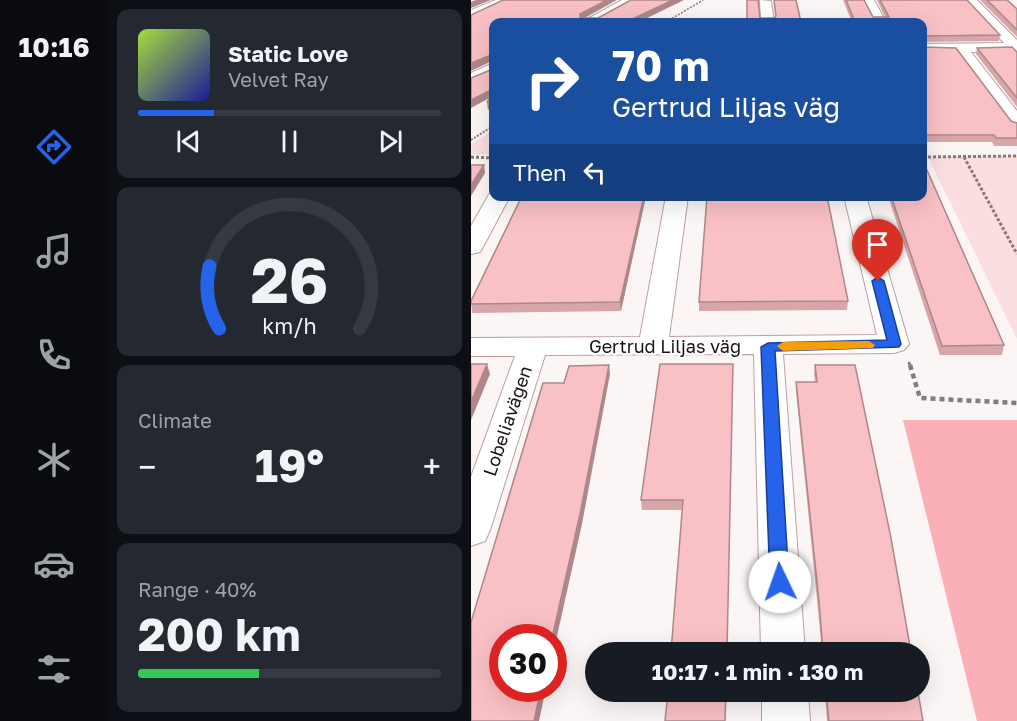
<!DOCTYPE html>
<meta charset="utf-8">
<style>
:root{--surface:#171b24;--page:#242831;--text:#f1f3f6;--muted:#9ea1a6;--line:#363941;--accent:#2563eb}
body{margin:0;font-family:"Golos Text",sans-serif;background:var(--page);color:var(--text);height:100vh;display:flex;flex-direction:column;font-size:22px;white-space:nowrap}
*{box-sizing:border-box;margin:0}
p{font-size:20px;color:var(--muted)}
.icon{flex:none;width:33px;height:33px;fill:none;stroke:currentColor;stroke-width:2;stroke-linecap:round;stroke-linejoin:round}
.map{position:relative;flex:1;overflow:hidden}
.sheet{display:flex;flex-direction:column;gap:9px;padding:9px;background:#0d0f14;width:363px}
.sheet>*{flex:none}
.guide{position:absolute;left:18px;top:18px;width:438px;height:183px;border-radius:12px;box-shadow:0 6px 24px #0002;background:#1a4fa0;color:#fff;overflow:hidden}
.speed{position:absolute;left:18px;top:624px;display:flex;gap:12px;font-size:30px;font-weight:700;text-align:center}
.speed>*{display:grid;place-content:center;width:78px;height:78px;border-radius:50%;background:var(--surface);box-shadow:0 6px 24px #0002;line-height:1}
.speed .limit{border:9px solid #d22;background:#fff;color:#111}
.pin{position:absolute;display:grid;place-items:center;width:51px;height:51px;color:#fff;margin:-62px -26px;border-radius:50% 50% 50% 0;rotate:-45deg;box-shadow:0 0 6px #0007}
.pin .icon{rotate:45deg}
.me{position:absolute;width:66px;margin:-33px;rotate:357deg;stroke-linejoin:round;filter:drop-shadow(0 0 4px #0008)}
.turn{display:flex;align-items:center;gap:21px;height:126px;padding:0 24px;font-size:27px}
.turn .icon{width:78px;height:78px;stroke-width:2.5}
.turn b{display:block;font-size:42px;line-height:51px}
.then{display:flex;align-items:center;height:57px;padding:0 24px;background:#0003;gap:12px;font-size:22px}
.big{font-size:45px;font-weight:700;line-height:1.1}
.sheet .tile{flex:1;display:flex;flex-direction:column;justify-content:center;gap:9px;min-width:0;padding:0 21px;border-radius:12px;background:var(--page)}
.sheet .dial{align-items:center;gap:0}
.dial svg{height:156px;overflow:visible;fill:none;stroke:var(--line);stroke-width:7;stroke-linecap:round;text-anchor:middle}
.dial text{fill:var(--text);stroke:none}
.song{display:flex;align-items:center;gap:18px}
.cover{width:72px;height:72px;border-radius:9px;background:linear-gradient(135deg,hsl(80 70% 55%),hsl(240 70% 35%))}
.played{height:6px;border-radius:3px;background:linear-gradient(90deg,var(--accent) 25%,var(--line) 25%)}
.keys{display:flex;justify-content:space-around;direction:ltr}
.heat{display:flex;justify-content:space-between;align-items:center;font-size:33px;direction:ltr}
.charge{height:9px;border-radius:4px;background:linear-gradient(90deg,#34c759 40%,var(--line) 0)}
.trip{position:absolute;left:114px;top:642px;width:345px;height:60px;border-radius:30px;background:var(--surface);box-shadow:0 6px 24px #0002;font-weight:700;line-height:60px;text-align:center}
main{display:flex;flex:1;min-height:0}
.tab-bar{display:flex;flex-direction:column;width:108px;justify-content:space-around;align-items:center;background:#090b0e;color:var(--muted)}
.tab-bar .icon{width:42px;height:42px}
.tab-bar .on{color:var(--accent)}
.tab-bar b{font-size:27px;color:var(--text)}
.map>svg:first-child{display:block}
</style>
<main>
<nav class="tab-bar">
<b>10:16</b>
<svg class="icon on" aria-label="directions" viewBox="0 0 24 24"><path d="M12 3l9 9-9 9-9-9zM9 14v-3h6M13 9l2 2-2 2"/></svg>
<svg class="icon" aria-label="music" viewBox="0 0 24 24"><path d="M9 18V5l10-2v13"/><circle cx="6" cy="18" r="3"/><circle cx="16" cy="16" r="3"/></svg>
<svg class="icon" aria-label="phone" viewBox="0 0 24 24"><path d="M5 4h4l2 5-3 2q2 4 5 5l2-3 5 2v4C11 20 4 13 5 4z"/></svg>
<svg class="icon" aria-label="climate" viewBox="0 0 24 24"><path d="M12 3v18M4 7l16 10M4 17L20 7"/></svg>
<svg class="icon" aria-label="car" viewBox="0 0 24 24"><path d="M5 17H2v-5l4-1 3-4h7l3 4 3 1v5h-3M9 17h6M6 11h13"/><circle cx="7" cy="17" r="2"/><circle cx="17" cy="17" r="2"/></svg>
<svg class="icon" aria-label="filters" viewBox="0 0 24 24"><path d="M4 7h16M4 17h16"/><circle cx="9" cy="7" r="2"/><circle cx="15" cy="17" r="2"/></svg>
</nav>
<section class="sheet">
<div class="tile">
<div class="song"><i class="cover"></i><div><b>Static Love</b><p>Velvet Ray</p></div></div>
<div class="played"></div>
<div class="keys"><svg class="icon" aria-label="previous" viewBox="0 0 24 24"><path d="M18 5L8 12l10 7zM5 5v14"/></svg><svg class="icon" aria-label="pause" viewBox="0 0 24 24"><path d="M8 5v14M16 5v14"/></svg><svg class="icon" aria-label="next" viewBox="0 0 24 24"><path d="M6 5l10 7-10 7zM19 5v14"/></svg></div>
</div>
<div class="tile dial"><svg viewBox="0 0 100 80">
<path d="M14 69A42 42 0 1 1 86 69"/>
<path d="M14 69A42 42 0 0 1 9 37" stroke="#2563eb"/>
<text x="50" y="56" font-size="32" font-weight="700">26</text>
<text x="50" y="72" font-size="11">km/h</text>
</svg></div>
<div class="tile"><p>Climate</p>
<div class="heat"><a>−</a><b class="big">19°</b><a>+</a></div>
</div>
<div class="tile"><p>Range · 40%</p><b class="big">200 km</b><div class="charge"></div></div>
</section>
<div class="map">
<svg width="546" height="721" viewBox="0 0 546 721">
<rect width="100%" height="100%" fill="#fbf5f5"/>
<g fill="#fadee0">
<polygon points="22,130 22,155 0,154 0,144"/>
<polygon points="546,155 546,339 457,157"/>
</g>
<polygon fill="#fab0b6" points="432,420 546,420 546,721 506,721"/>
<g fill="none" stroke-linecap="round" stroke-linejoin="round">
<g stroke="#bda0a2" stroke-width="2">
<g id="minor">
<polygon points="25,0 41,0 0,19 0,10"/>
<polygon points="151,0 166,0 127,22 111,22"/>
<polygon points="289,0 300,1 303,22 290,22"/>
<polygon points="393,0 403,0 415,22 403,22"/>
<polygon points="493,0 506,0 546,40 546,51 500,52 546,111 546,128 540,127 485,52 452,52 452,44 533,43"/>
<polygon points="22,63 22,74 0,84 0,73"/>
<polygon points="20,191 22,191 22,196 39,196 12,247 9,252 0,254 0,226"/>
<polygon points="195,196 217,196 198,337 406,335 373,196 395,196 438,344 433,350 423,353 312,354 334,652 290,652 283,354 74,355 19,530 14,541 0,546 0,477 44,356 0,356 0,338 169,337"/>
<polygon points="291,692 337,692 339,721 291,721"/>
</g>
</g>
<polyline stroke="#827a7b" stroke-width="1.5" stroke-dasharray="2 1.5" stroke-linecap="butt" points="195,22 232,0"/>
<polyline stroke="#827a7b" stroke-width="2" stroke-dasharray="2 1.5" stroke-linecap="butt" points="0,140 22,126"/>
<g stroke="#827a7b" stroke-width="3" stroke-dasharray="3 2" stroke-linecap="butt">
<polyline points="0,157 22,158"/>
<polyline points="452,157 546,156"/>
<polyline points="493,157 546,254"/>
<polyline points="438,362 439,366"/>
</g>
<polyline stroke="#827a7b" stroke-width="4.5" stroke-dasharray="5 4" stroke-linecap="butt" points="439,365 449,398 546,403"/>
<use href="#minor" fill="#fff" fill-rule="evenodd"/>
</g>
<g fill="#d6a6a9">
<polygon points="372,0 393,0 402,17 414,17 406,0 496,0 529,35 528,41 452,42 452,22 381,22"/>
<polygon points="509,0 536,0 546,9 546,37"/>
<polygon points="452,47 540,121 546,123 546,146 523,146 521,142 452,142"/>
<polygon points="506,48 546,52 546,107 505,54"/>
<polygon points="51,196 175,196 150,311 1,313 0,301"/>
<polygon points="417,196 452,196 533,345 531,355 469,355"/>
<polygon points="377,301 376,310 228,311 228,302"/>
<polygon points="262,364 211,510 171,510 170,500"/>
<polygon points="344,365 440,652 351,652 347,610 325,391 325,382 344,382 343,374"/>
<polygon points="354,692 447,692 452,721 356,721"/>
</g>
<g fill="#ae878a">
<polygon points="5,0 20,0 0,8 0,2"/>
<polygon points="136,0 146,0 110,20 109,18 109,14"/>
<polygon points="202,0 213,0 168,22 155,22"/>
<polygon points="20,55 21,61 0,71 0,63"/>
<polygon points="22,89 22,96 0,108 0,100"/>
<polygon points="22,99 22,107 17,110 16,102"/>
<polygon points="13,165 14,173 0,196 0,185"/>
<polygon points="173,196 175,196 150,311 149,302"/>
<polygon points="16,364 19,374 0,420 0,402"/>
<polygon points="138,365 139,374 111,524 82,654 82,638 81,638"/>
<polygon points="70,688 75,688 68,721 63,721"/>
</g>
<g fill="#f9c1c5" stroke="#ae878a" stroke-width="1.5">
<polygon points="32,0 136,0 109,14 109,18 127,18 160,0 202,0 155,22 22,22 22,89 0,100 0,78 22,69 22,55 20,55 0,63 0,15"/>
<polygon points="276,0 287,0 289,18 303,18 305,16 303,0 325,0 330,22 276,22"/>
<polygon points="375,0 393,0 402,17 418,17 409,0 496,0 529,35 453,36 452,37 452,22 384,22"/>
<polygon points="516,0 536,0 546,9 546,30"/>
<polygon points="452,47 485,48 540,121 546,123 546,138 525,138 523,135 452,135"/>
<polygon points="541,47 546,52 546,98 506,48"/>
<polygon points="22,94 22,99 16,102"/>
<polygon points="452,161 533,345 471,346 420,196 452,196"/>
<polygon points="0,165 13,165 0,185"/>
<polygon points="51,196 173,196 149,302 0,304 0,301"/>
<polygon points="236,196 356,196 377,301 228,302"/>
<polygon points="0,364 16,364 0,402"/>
<polygon points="189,364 262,364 256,652 200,652 212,500 170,500"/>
<polygon points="138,365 109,514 81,638 32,638 32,688 70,688 63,721 0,721 0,622 72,383 93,383 98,366"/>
<polygon points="344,365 384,365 420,538 440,652 352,652 348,601 325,382 346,382"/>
<polygon points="197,692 255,692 254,721 194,721"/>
<polygon points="355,692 447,692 452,721 358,721"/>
</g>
<polygon fill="#2563eb" stroke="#184099" stroke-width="1.5" points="407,277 413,281 430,344 428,347 304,351 318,582 315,588 309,590 302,588 299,582 290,347 297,343 416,340 401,281"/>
<polygon fill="#f59e0b" points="398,341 404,345 402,348 312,351 306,346 312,342"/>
<g text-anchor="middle" stroke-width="5" stroke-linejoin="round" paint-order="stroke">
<g font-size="18" fill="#1c1213" stroke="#fff">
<text x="194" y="353">Gertrud Liljas väg</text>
<text transform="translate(37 421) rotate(-71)" y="6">Lobeliavägen</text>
</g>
</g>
</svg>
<div class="speed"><div class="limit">30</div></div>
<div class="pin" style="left:407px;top:281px;background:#d93025"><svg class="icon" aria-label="arrive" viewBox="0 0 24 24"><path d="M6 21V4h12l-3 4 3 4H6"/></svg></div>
<svg class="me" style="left:309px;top:582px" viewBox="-20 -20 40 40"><circle r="19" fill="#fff"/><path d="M0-13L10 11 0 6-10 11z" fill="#2563eb"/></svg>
<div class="trip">10:17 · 1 min · 130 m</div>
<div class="guide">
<div class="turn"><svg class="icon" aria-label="right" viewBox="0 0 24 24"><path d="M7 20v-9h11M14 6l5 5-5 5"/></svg><div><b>70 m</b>Gertrud Liljas väg</div></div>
<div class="then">Then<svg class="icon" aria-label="left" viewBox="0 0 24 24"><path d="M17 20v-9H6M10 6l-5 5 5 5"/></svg></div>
</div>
</div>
</main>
